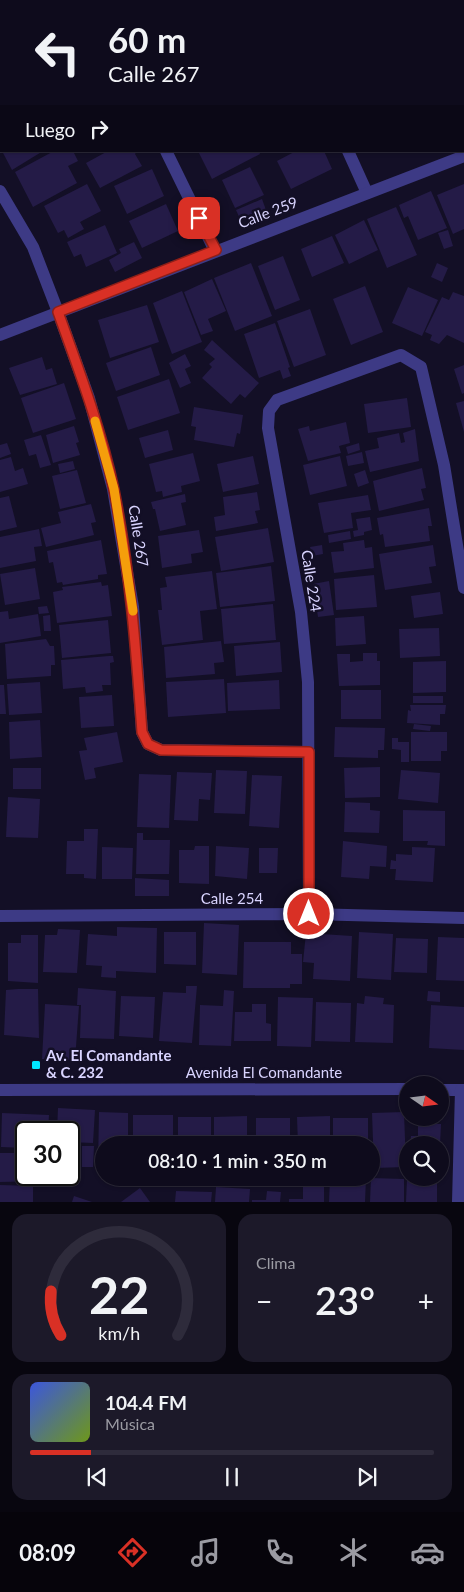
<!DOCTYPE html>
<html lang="es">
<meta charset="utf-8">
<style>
:root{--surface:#0e0b1c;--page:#1c1929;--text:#f1f3f6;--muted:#9b9ba3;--line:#2e2b3b;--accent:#d93025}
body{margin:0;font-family:Lato,sans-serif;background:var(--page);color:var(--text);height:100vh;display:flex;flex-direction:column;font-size:19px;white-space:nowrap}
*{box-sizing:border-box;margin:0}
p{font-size:16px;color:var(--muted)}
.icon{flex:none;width:28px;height:28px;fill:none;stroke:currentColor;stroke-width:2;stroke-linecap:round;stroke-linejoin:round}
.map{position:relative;height:1202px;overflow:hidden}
.drawer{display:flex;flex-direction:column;gap:12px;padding:12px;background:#08060f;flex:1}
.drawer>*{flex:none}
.top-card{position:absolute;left:0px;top:0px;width:465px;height:152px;box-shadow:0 1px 4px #0004,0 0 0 1px var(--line);background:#0e0b1c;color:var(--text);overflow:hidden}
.needle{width:32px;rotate:104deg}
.controls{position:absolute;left:399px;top:1076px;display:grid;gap:10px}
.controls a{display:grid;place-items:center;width:50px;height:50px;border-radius:50%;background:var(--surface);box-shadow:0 1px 4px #0004,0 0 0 1px var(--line);font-size:25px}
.speed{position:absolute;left:15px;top:1121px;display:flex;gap:10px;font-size:25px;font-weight:700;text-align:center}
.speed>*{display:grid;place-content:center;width:65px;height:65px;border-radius:50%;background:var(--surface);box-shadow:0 1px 4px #0004,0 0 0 1px var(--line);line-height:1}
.speed .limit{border:2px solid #111;border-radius:8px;background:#fff;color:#111}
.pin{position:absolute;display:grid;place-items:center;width:42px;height:42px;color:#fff;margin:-21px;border-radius:10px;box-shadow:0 2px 8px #0006}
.me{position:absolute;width:55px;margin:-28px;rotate:0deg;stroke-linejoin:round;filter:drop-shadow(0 0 4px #0008)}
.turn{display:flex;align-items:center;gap:18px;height:105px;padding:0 25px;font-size:22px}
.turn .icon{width:65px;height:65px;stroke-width:2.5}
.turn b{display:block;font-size:35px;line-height:42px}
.then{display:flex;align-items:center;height:48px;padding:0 25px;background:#0003;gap:10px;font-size:19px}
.big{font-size:38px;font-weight:600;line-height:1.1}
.drawer .widget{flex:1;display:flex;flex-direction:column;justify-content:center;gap:8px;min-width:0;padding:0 18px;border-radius:15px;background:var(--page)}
.drawer .dial{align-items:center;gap:0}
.dial svg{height:130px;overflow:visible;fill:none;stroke:var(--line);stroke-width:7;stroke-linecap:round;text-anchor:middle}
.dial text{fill:var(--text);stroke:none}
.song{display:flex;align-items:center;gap:15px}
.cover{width:60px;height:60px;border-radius:8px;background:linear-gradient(135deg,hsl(230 70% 55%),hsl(80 70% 35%))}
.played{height:5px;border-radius:2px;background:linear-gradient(90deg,var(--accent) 15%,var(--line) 15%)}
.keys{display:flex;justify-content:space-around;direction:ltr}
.heat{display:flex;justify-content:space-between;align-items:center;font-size:28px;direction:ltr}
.drawer .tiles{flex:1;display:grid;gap:12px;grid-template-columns:1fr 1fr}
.widget:last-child{grid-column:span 2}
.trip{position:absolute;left:95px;top:1136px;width:285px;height:50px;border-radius:25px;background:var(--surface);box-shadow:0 1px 4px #0004,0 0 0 1px var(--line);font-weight:600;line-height:50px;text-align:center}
.menu{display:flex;height:80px;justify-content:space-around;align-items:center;background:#06040b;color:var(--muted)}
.menu .icon{width:35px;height:35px}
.menu .active{color:var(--accent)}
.menu b{font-size:22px;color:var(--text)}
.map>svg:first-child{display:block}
</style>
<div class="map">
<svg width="464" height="1202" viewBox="0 0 464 1202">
<rect width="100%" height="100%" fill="#130f26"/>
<g fill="#241b47">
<polygon points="2,151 43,151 12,170"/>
<polygon points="54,151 73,151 78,161 68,166 77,183 33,207 15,172"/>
<polygon points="108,151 137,151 135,154 142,166 100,188 86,163"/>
<polygon points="202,151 259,151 260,154 212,179 199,153"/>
<polygon points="296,151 324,151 332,169 291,189 277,161"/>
<polygon points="250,167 264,195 235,208 222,180"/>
<polygon points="152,169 164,196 127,214 114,186"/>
<polygon points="87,184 101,211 80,222 84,229 68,238 64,230 58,233 44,206"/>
<polygon points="464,184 464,229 453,234 437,195"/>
<polygon points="431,191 447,228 418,240 408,216 404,218 399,205"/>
<polygon points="262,199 266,210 241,221 236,210"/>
<polygon points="166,204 178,231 142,248 129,221"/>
<polygon points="396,207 417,255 387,268 367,219"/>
<polygon points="364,220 378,250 349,264 335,235"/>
<polygon points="105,225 117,253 86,267 81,254 74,257 67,242"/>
<polygon points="448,230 453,246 444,249 438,233"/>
<polygon points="332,236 344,263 312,277 301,249"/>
<polygon points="134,242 142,258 115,272 109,260 121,253 119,249"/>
<polygon points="283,256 300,300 275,310 258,266"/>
<polygon points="251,263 272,316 235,331 214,278"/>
<polygon points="437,263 448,268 442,282 431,277"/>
<polygon points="212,279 226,311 208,319 213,331 201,335 184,292"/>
<polygon points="365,286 383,332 351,345 333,299"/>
<polygon points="408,287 438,300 422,336 392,323"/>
<polygon points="182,291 202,342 172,354 153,303"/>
<polygon points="453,292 464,296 464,343 447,335 439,344 430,340 432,335 425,332 442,297 449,300"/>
<polygon points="147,305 159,342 110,358 98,320"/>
<polygon points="310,309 326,355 294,367 277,321"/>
<polygon points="275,323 290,367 288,368 291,376 283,379 280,370 259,378 244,334"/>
<polygon points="212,340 259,383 245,398 240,394 231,404 202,378 212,367 209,364 215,359 204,350"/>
<polygon points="151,347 160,375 116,391 106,363"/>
<polygon points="185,354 191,366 185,369 191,383 180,388 169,363"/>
<polygon points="42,357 46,370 52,368 57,384 20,395 9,368"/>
<polygon points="464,365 464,393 462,394 454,369"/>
<polygon points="169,379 180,413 128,430 117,397"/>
<polygon points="64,383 76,419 33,433 21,398"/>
<polygon points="407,398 411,427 368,433 364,404"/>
<polygon points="464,401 464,432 456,403"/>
<polygon points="194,407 243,415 240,434 237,433 234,447 194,440 196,427 191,426"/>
<polygon points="346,422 350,443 339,446 341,453 308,461 298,429 309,426 310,431"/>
<polygon points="74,426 79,442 76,443 80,455 53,463 46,435"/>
<polygon points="415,429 419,461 370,472 365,451 379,448 377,438 399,433 401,443 405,442 403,433"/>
<polygon points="168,430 173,450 145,458 139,438"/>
<polygon points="41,435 51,465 40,468 36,454 29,456 24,440"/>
<polygon points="7,443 11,454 0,458 0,445"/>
<polygon points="359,443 360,450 348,454 346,447"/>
<polygon points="362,452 364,463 348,466 346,456"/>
<polygon points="193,453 200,481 181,486 182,492 163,497 162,491 156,492 149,464"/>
<polygon points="253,456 259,484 223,492 217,464"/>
<polygon points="340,456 347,486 310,495 303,465"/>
<polygon points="11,457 15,471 23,468 28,484 0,492 0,460"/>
<polygon points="73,461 75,469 60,473 58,464"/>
<polygon points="422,468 426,488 421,489 424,500 379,511 373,481"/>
<polygon points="77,470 86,503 60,509 52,476"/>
<polygon points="365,470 369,483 358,487 354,474"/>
<polygon points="257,492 260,510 255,511 258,523 216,531 214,517 225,515 223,497"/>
<polygon points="185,494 186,502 181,503 186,525 160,531 155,509 153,509 151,502"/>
<polygon points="368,495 371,510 351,513 353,528 324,533 318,503"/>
<polygon points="9,496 17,527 0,531 0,498"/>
<polygon points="91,504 96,522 91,523 94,535 46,547 41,528 61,523 58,512"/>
<polygon points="429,508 432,526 428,526 430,541 385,547 383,534 380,535 377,518"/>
<polygon points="370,517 372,530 364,532 364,535 354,537 353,531 358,530 356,519"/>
<polygon points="268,528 274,562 221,571 215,537"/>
<polygon points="39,529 42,546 34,547 36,561 0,568 0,537"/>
<polygon points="199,530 203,552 191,554 192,563 162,568 158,536"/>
<polygon points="350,531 351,539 329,543 328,535"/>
<polygon points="101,540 107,574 98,575 98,579 63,585 62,582 57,583 53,562 49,563 47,551"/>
<polygon points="364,540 365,548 372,547 374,568 334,573 331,552 344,551 343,543"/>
<polygon points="322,545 323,554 312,556 310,547"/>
<polygon points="433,545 436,566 429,567 432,583 385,590 379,554"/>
<polygon points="271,566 275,601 220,607 216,573"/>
<polygon points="35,568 40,599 5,605 0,574"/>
<polygon points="212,571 217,609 200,611 203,640 162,645 158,610 162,610 160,588 167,587 165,577"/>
<polygon points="374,575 377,607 336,610 334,579"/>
<polygon points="329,581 334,615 318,617 313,584"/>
<polygon points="101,582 102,586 108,585 112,616 57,623 53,592 63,590 62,587"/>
<polygon points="440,592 443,614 414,618 411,596"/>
<polygon points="273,604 276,640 224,644 221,609"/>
<polygon points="47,606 49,613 39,614 38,607"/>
<polygon points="8,611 9,619 38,614 41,636 0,643 0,612"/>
<polygon points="50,615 51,631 44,631 43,616"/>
<polygon points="364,616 366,644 336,646 335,618"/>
<polygon points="108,620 111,653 62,658 59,625"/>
<polygon points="439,628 440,656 400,658 399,629"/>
<polygon points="46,639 50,646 54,646 55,665 51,665 51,676 7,679 5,644"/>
<polygon points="221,641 224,662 214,663 215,674 166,678 164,647"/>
<polygon points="280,642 282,672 236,676 234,646"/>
<polygon points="363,653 377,653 377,661 380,661 380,685 339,686 337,654 350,654 350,662 363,661"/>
<polygon points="109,656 113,656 114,662 110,663 111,685 102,685 103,691 86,693 85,687 63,689 61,660"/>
<polygon points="446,661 446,692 413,693 413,662"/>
<polygon points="224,679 226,713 168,717 166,682"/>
<polygon points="279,680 280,709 228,711 227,683"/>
<polygon points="40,682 42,713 9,715 7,684"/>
<polygon points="0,685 4,685 6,714 0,714"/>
<rect x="341" y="690" width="40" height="29"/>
<polygon points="112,695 114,726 81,728 79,697"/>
<rect x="413" y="696" width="30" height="7"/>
<polygon points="410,705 446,705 445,714 440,714 440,725 407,723 408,710 411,711"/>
<polygon points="40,720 42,757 10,759 9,722"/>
<polygon points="414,724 431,726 430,731 413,729"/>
<polygon points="335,727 385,728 384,750 378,750 378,758 334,757"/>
<polygon points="117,732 123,762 94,768 96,778 85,780 79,751 87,750 84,738"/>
<polygon points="411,732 447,732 447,751 441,751 441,761 411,761"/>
<polygon points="392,738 398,738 398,742 409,742 409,762 401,762 401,750 392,749"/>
<polygon points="380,767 380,797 345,798 344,768"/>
<rect x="13" y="768" width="28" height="21"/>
<polygon points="216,770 247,771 245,814 214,813"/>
<polygon points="401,770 440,773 438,803 398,799"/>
<polygon points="177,772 212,773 210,800 199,799 198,821 174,820"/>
<polygon points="139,774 171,775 169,828 137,827"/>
<polygon points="252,775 282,776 279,828 249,826"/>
<polygon points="8,797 40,799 38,838 6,837"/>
<polygon points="345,802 370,803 370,810 380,811 379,833 344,832"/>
<polygon points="403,810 445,811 445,846 427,845 428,841 403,841"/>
<polygon points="84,829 98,829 96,879 84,878 84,874 66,874 67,841 84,841"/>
<polygon points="137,833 143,833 143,840 170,840 169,874 136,874"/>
<polygon points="343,841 387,846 386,867 370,866 369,879 341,877"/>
<polygon points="195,846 209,846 209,884 179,883 179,850 194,850"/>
<polygon points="216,846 249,848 247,879 215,876"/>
<polygon points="102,847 133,848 132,879 102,879"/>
<polygon points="412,847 435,848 433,882 395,880 396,869 390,869 391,860 396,861 396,854 412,855"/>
<polygon points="259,848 278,848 277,873 259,873"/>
<polygon points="135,878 169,880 169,896 135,896"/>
<polygon points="204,923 239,925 237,975 202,973"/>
<polygon points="117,927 157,928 156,973 116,971 116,978 101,977 102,966 86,965 88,934 117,936"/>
<polygon points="58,929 80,930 77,973 43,972 45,935 57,935"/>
<polygon points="164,932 196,932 196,965 164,964"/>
<polygon points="359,932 393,934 391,980 357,978"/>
<polygon points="306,933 352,936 350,981 313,979 314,963 303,962"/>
<polygon points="21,935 38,935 38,983 8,981 8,943 21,943"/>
<polygon points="438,937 464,938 464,981 436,980"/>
<polygon points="396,938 428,939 427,973 394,972"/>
<polygon points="244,942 291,942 291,954 302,954 302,984 290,984 290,988 243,988"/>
<polygon points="186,986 197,986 192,1043 159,1041 163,992 186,993"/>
<polygon points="78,988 116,991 114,1039 80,1038 81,1005 77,1005"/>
<polygon points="18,989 38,989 39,1038 4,1035 6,990"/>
<polygon points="224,990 234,991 231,1046 199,1045 200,1005 223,1006"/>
<polygon points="428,991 440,992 440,1002 427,1001"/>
<polygon points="121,996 155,997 153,1038 119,1036"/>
<polygon points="365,996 384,998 383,1004 394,1005 393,1043 355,1042 357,1003 364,1004"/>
<polygon points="278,997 313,998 311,1047 277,1046"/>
<polygon points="316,1002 351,1003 350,1042 315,1041"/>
<polygon points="45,1004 79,1006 75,1060 42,1059"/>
<polygon points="252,1004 266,1004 266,1023 271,1024 271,1041 234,1041 235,1012 252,1012"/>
<polygon points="431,1005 464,1007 464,1050 429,1048"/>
<polygon points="58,1108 95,1110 93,1143 69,1142 69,1132 57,1132"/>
<polygon points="99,1112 128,1113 128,1145 104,1145 104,1166 98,1166"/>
<polygon points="404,1112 406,1167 374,1168 372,1113"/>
<polygon points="2,1113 49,1115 48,1132 26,1132 26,1148 1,1147"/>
<rect x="133" y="1115" width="40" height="30"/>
<polygon points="247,1116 247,1145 214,1145 214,1117"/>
<polygon points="330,1116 330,1145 298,1145 297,1117"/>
<rect x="178" y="1117" width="33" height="28"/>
<rect x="256" y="1118" width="34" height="27"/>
<rect x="333" y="1118" width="35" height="27"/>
<polygon points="418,1123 441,1124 440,1145 410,1145 411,1136 418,1136"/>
<polygon points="82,1146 94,1146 93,1167 82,1167"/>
<polygon points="0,1153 26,1153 26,1175 40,1175 40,1181 0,1182"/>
<polygon points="330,1178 366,1178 365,1202 329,1202"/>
<polygon points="371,1178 404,1179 404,1202 370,1202"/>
<polygon points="407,1179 437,1180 437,1202 406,1202"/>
<polygon points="0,1185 33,1186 33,1202 0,1202"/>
<polygon points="303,1186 324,1187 324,1202 289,1202 289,1199 303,1199"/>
<polygon points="216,1187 250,1189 249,1202 215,1202"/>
<polygon points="140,1188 150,1202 121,1202"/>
<polygon points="176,1191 212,1192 211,1202 175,1202"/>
<polygon points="267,1191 281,1192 280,1202 252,1202 252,1200 266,1200"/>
<polygon points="74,1196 92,1202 72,1202"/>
</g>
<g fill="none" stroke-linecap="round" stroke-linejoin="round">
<g stroke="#3d3a85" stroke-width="12">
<polyline points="75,0 76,1"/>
<polyline points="274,0 275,1"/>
<polyline points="407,1 411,0"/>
<polyline points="166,151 215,251"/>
<polyline points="348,151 367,193"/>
<polyline points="0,191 33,247 58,312 89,398 113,489 133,607 142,732 148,744 161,750 309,752"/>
<polyline points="0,335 464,156"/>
<polyline points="309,914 308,682 301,612 268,428 269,411 277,400 401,355 421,367 444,465 464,588"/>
<polyline points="0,916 309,914 464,918"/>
<polyline points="0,1090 408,1089"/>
<polyline points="440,1090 464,1090"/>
<polyline points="458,1202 461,1090"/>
</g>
</g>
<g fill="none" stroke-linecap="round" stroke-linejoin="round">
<g stroke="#8d1f18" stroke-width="12">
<path id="route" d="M 199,218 L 216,250 L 58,312 C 79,370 101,429 114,490 C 130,570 136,650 142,732 L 148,744 L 161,750 L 309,752 L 309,914"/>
</g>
<use href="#route" stroke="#d93025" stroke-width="9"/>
<polyline stroke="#f59e0b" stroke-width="9" points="95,421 114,489 133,611"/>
</g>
<rect fill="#00e5ff" stroke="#130f26" stroke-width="2" x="31" y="1060" width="10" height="10" rx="2.5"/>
<g text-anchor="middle" stroke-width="5" stroke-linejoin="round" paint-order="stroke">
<g font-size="15" fill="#d9d4ff" stroke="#130f26">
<text transform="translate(268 213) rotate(-21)" y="5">Calle 259</text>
<text transform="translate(138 536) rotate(81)" y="5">Calle 267</text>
<text transform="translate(311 581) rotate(81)" y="5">Calle 224</text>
<text x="232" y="904">Calle 254</text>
<text x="264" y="1078">Avenida El Comandante</text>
</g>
<g font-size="15" font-weight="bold" fill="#d9d4ff" stroke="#130f26" text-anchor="start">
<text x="46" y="1061">Av. El Comandante<tspan x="46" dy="17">&amp; C. 232</tspan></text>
</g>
</g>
</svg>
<div class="controls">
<a><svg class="needle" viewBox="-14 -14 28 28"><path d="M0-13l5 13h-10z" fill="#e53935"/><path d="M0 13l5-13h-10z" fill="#9b9ba3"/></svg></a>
<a><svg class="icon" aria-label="search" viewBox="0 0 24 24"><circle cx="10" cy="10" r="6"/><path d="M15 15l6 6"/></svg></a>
</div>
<div class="speed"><div class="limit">30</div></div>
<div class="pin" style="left:199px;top:218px;background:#d93025"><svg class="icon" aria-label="arrive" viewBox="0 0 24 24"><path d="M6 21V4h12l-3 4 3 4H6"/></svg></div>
<svg class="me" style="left:309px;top:914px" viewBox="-20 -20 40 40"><circle r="17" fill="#d93025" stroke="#fff" stroke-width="3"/><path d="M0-11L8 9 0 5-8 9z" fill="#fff"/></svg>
<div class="trip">08:10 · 1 min · 350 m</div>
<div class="top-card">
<div class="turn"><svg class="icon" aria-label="left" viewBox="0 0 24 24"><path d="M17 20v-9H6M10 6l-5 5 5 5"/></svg><div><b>60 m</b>Calle 267</div></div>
<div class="then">Luego<svg class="icon" aria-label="right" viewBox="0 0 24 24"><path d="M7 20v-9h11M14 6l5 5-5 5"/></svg></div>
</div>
</div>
<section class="drawer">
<div class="tiles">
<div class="widget dial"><svg viewBox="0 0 100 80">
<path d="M14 69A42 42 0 1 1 86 69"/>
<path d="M14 69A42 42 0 0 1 8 42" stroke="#d93025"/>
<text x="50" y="56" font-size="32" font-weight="700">22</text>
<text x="50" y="72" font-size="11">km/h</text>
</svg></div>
<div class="widget"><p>Clima</p>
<div class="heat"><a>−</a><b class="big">23°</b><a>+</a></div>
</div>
<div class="widget">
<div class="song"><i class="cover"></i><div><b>104.4 FM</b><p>Música</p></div></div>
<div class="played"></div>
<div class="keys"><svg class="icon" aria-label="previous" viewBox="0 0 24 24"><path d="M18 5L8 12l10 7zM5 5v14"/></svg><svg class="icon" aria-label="pause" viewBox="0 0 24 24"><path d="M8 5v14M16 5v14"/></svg><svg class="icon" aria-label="next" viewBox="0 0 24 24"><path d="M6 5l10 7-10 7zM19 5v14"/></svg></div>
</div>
</div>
</section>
<nav class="menu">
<b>08:09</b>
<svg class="icon active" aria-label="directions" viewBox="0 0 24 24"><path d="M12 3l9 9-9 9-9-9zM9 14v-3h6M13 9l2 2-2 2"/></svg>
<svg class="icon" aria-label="music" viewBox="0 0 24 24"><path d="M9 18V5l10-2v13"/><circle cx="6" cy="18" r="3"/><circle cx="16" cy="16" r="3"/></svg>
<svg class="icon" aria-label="phone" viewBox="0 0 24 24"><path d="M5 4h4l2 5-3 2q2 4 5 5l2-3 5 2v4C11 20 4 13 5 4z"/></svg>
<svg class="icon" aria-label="climate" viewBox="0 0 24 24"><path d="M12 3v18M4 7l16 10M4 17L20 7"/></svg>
<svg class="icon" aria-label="car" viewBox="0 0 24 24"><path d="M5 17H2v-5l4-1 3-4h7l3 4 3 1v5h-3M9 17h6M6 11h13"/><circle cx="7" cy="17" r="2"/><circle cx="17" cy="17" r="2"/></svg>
</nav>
